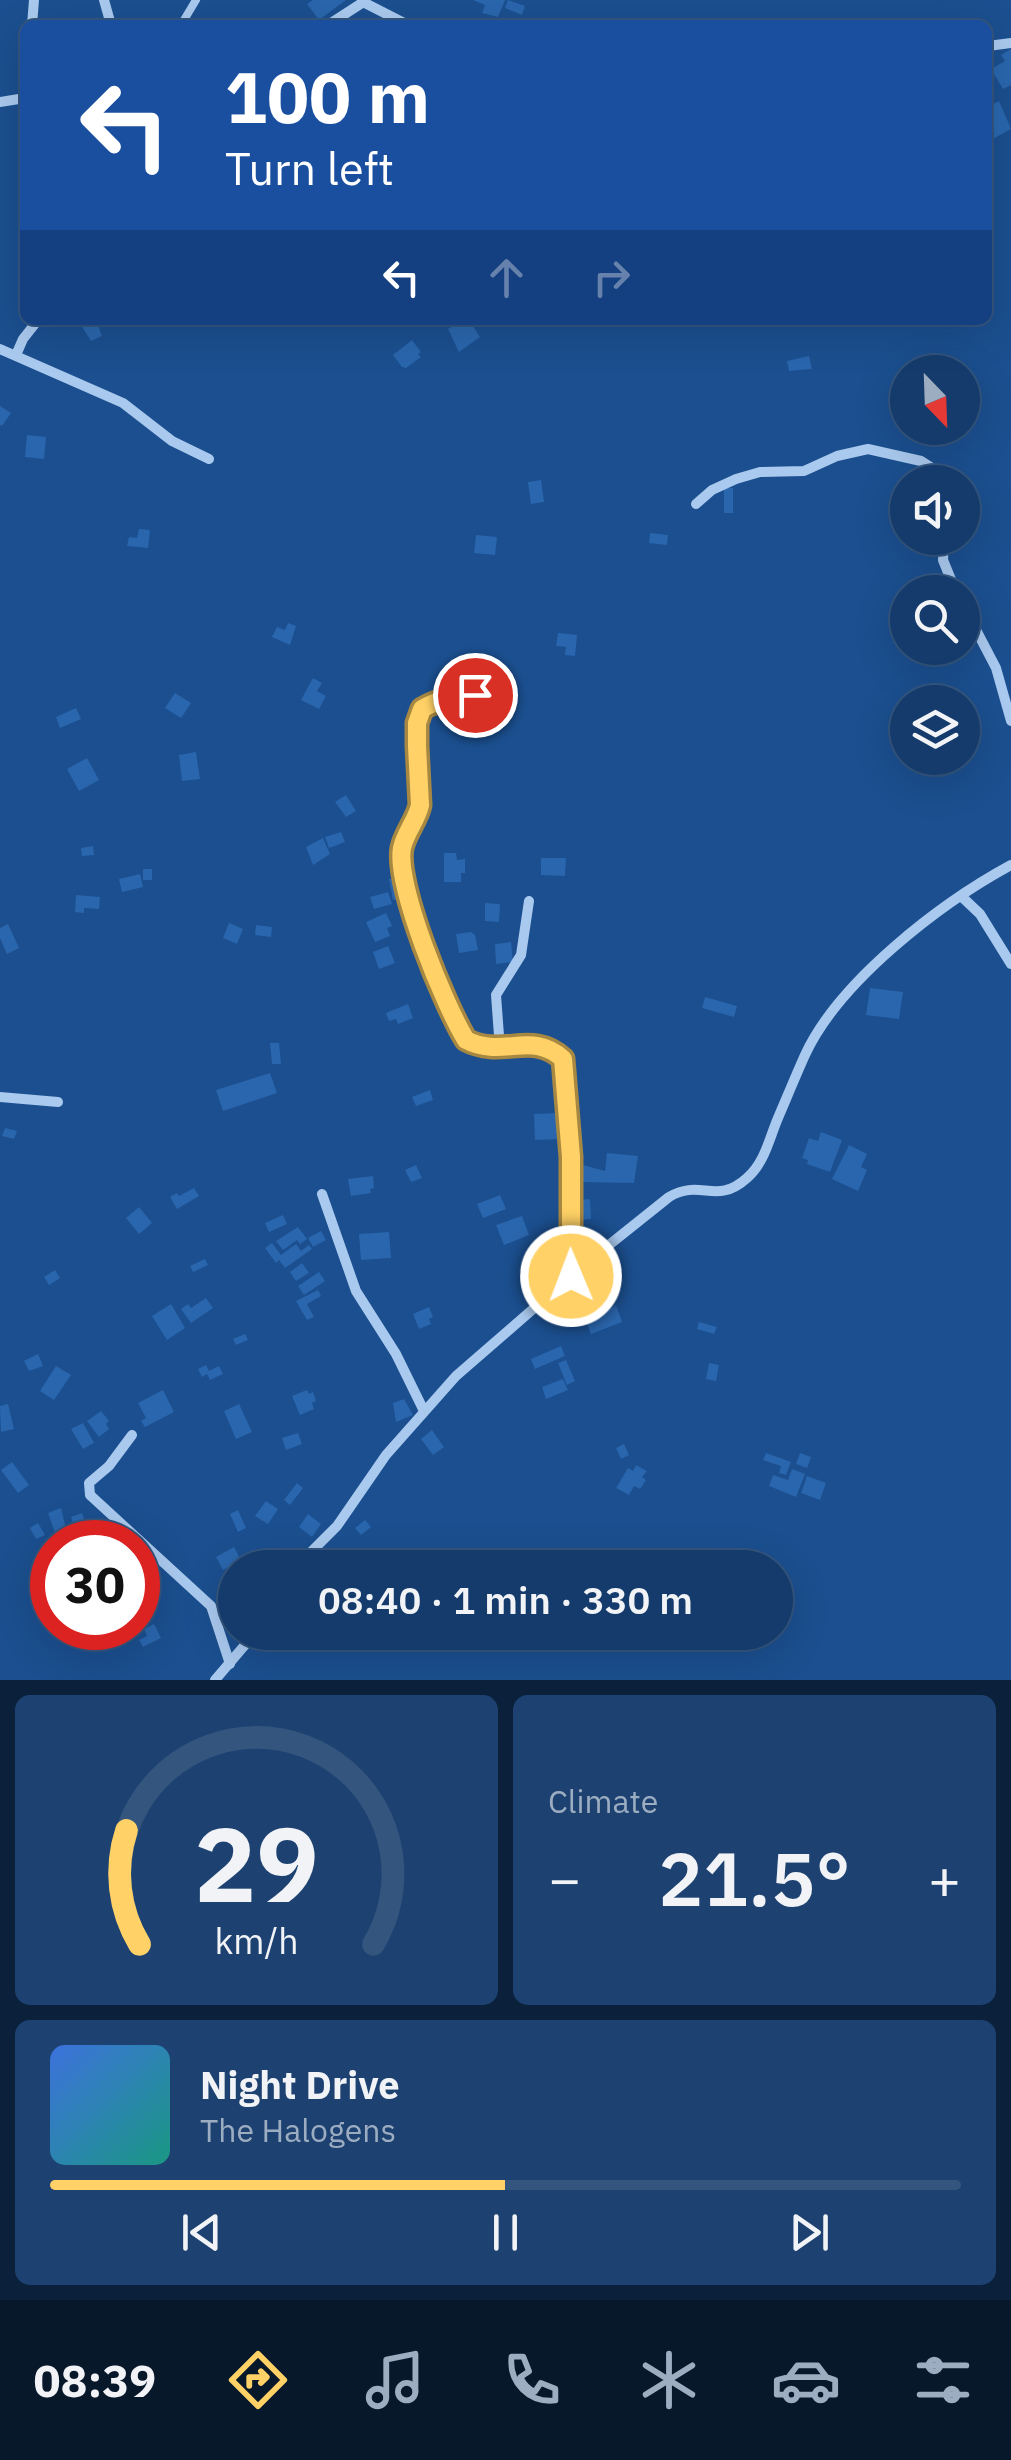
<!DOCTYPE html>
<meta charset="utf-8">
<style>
:root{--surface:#143b6b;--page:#1d4271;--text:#f1f3f6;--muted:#9dadc1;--line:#33557e;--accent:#ffd166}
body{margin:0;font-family:"IBM Plex Sans",sans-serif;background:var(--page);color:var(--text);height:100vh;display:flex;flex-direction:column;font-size:38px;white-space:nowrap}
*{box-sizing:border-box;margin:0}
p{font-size:32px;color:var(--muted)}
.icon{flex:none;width:55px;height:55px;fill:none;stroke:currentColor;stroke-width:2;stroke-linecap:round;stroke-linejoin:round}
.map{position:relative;height:1680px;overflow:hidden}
.sheet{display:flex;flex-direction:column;gap:15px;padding:15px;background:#0b203b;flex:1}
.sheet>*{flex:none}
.hud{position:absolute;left:20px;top:20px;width:972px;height:305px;border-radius:15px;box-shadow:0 10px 40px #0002,0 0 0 2px var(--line);background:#1a4fa0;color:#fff;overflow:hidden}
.needle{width:65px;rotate:157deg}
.buttons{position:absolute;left:890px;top:355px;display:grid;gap:20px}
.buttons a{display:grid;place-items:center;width:90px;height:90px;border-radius:50%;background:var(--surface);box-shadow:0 10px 40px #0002,0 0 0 2px var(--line);font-size:50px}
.speed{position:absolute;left:30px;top:1520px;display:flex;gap:20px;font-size:50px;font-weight:700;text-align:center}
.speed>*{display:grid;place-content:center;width:130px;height:130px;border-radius:50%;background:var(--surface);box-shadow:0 10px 40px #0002,0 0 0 2px var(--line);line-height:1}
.speed .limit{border:15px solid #d22;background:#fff;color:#111}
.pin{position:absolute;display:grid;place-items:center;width:85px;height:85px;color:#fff;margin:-42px;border:5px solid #fff;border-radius:50%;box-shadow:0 2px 10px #0007}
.me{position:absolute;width:110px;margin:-55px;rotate:359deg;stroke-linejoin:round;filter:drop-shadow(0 0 8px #0008)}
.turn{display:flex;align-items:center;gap:35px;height:210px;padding:0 40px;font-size:45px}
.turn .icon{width:130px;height:130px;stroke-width:2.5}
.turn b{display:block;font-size:70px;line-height:85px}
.lanes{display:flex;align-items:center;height:95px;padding:0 40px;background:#0003;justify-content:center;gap:50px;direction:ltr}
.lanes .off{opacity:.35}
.big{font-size:75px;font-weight:600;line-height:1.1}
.sheet .tile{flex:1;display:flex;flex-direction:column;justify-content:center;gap:15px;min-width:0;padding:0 35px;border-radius:15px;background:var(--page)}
.sheet .dial{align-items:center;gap:0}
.dial svg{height:260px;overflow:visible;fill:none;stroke:var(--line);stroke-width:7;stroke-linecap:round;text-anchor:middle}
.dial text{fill:var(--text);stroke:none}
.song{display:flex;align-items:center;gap:30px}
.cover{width:120px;height:120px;border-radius:15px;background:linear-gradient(135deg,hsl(220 70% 55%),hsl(170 70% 35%))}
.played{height:10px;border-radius:5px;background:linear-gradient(90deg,var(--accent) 50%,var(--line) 50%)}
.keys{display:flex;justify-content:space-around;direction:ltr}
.heat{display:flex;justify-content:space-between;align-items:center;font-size:55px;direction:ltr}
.sheet .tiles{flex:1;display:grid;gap:15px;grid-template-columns:1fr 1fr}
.tile:last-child{grid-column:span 2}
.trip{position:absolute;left:218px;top:1550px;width:575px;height:100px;border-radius:50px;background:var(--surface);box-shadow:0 10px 40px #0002,0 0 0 2px var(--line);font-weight:600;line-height:100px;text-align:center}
.menu{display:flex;height:160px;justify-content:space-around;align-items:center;background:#08182b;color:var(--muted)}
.menu .icon{width:70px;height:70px}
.menu .on{color:var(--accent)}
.menu b{font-size:45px;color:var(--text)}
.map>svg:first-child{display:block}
</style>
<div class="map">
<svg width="1011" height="1680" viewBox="0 0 1011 1680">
<rect width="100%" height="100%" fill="#1b4f8f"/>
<g fill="#2a66ad">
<polygon points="313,0 346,0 319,20 307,4"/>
<polygon points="473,0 505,0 498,17 482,13 485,5"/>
<polygon points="508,0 525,6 522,15 505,8"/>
<polygon points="1011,49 1011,85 1003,89 991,69 1005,61 1001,55"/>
<polygon points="999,101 1011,129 991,140 988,133 988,107"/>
<polygon points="96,320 102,336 91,341 81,325"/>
<polygon points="460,322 463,327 471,323 480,337 459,352 448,329"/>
<polygon points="412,340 421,352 418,354 421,357 406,368 402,367 393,355"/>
<polygon points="809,356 812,369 789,371 787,361"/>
<polygon points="0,406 11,413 2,426 0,425"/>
<polygon points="27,435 46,437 44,459 25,457"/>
<polygon points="541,480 544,502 531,504 528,482"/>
<rect x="724" y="488" width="9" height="25"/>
<polygon points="139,529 150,530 148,548 127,546 129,537 137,538"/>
<polygon points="650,533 668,535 667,545 649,543"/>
<polygon points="476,535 497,537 495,555 474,553"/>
<polygon points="288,623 296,626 290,645 272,637 277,627 285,630"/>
<polygon points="558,633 577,635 575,656 565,655 566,647 556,646"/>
<polygon points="313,678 322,683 317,691 326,696 319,709 301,700"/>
<polygon points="175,693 191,703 181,718 165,708"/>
<polygon points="76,708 81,719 60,728 56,717"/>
<polygon points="196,752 200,779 182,781 179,755"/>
<polygon points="87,758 99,780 79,791 67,769"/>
<polygon points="346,795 356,811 346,817 335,802"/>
<polygon points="341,832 345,842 329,848 325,837"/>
<polygon points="323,838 330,854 313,865 306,847"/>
<polygon points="93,846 94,855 82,856 81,848"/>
<polygon points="444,853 456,853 457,860 465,859 465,873 461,873 461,882 444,882"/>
<polygon points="541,858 566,858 565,876 541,875"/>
<rect x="143" y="869" width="9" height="11"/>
<polygon points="140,874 143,887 122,892 119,879"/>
<polygon points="401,877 405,898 393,900 389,879"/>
<polygon points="388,892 392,904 374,909 370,897"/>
<polygon points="76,895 100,897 99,909 84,908 84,913 75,912"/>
<polygon points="485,903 500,904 499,922 485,921"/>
<polygon points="386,913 392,926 387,928 390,936 375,942 366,922"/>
<polygon points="229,923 243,929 237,944 223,938"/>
<polygon points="8,924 19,948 7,954 0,938 0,928"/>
<polygon points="256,925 272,927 271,937 255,935"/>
<polygon points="471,932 475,935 478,950 459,953 456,934"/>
<polygon points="511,942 513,962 496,964 495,944"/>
<polygon points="388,946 395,963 379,969 373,952"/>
<polygon points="870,988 903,992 899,1019 866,1015"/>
<polygon points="705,997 737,1006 734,1017 702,1008"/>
<polygon points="408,1004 413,1018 398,1024 396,1019 389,1021 386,1013"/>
<polygon points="270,1043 279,1043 281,1064 272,1064"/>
<polygon points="270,1073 277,1093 223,1111 216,1090"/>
<polygon points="430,1090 433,1100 416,1106 412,1097"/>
<polygon points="559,1113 560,1139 535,1140 534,1114"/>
<polygon points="5,1128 17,1131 14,1139 2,1136"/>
<polygon points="821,1132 842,1140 830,1172 807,1164 808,1160 802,1158 809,1138 818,1141"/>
<polygon points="849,1145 867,1154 861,1167 867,1170 858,1191 832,1179"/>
<polygon points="607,1153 638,1156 634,1183 582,1182 583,1165 605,1171"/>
<polygon points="416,1165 422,1178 411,1182 405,1170"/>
<polygon points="373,1176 374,1188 370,1189 371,1193 351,1196 348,1179"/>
<polygon points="194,1188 199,1196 177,1209 170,1197 177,1193 179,1196"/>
<polygon points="500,1195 506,1209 483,1218 477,1204"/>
<polygon points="590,1199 591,1219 579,1220 578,1200"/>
<polygon points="139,1207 152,1223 139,1234 126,1218"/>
<polygon points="283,1215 287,1224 269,1232 265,1223"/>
<polygon points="522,1216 529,1235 504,1245 496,1225"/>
<polygon points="298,1227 307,1239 300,1244 297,1240 283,1250 276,1241"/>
<polygon points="321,1231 326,1240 313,1247 308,1238"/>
<polygon points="389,1232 391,1258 361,1260 359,1234"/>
<polygon points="272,1243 281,1255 296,1244 301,1251 309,1245 312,1249 285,1268 279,1260 276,1263 265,1248"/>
<polygon points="205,1259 208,1265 193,1272 190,1266"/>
<polygon points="302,1263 309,1273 296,1281 290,1272"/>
<polygon points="55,1270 60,1278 49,1285 44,1277"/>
<polygon points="319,1272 325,1281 304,1295 298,1286"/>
<polygon points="318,1290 321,1296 307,1304 314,1317 307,1320 296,1301"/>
<polygon points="588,1291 598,1316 616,1305 622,1322 591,1334 576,1296"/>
<polygon points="206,1298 213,1308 191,1323 181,1309 188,1304 191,1308"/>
<polygon points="171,1304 185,1328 167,1340 152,1316"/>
<polygon points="429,1307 433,1317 429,1319 431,1324 419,1329 413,1314"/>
<polygon points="699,1322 717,1327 714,1334 697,1329"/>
<polygon points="245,1334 248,1340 236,1345 233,1339"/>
<polygon points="561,1346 565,1356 535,1369 531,1359"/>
<polygon points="38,1354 43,1366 29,1371 24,1361"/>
<polygon points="566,1360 575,1381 567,1385 558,1363"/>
<polygon points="709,1363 719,1365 716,1381 706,1379"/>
<polygon points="206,1365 209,1371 219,1366 223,1374 210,1380 207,1374 202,1377 198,1369"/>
<polygon points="56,1366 71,1375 54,1400 40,1391"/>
<polygon points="563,1379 568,1390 546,1399 542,1387"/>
<polygon points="163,1390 174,1412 145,1427 141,1421 146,1418 138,1403"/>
<polygon points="307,1390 309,1394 313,1392 316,1401 312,1403 314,1409 300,1415 292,1396"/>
<polygon points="404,1399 413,1415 396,1422 393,1403"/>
<polygon points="8,1404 14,1429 1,1432 0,1406"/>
<polygon points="239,1404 252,1432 236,1439 224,1411"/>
<polygon points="101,1411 109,1421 106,1424 109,1429 99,1437 87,1421"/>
<polygon points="83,1423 94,1443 83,1449 71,1429"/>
<polygon points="432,1430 444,1447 433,1455 421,1439"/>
<polygon points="298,1433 302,1444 286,1450 282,1438"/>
<polygon points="624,1444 629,1455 621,1459 616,1448"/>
<polygon points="766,1453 791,1462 786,1475 779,1473 781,1466 763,1460"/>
<polygon points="800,1453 811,1457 807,1468 796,1464"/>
<polygon points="12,1462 29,1485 18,1493 1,1470"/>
<polygon points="636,1465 647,1471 642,1477 646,1480 640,1489 634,1486 629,1495 616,1488 628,1468 633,1471"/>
<polygon points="792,1469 805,1474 796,1497 769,1486 773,1475 788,1480"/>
<polygon points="807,1476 826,1483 820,1500 801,1493"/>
<polygon points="297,1483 303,1488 290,1505 284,1500"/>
<polygon points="266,1501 278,1509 268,1524 255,1516"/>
<polygon points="61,1508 66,1529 55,1533 48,1513"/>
<polygon points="238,1510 246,1528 238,1532 230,1514"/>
<polygon points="82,1513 86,1525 75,1529 71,1517"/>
<polygon points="308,1514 321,1524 312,1537 299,1527"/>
<polygon points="365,1520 371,1527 361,1535 355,1528"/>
<polygon points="38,1523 45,1535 36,1539 30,1528"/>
<polygon points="234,1547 241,1560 223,1570 216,1557"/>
<polygon points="360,1549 363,1555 346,1563 344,1557"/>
<polygon points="154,1624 161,1638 143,1647 139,1640 147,1636 144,1629"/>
<polygon points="114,1628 139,1628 119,1638"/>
<polygon points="310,1632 340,1632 316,1644"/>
</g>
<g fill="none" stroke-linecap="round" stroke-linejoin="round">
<polyline stroke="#a9c9ee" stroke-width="8" points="181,25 196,0"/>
<g stroke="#a9c9ee" stroke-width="10">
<polyline points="104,0 111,25"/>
<polyline points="363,2 408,25"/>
<polyline points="32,25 34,0"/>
<polyline points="328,25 365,1"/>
<polyline points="988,46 1011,43"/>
<polyline points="0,102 25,98"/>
<polyline points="440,321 442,320"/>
<polyline points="0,349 123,403 172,441 209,459"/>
<polyline points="16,355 23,339 38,320"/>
<polyline points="696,504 712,490 736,479 760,472 804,471 837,456 868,449 921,461 932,468 940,482"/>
<polyline points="944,538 943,560 956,592"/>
<polyline points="962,603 996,668 1011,721"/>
<path d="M 475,695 C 455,697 439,699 422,709 C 412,738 419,770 420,800 C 420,819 404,832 402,850 C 399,881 446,1025 470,1042 C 502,1064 530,1028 563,1059 L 571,1157 L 571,1276"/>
<polyline points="961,896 980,914 1011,964"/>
<polyline points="500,1049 496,995 521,955 529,901"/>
<polyline points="0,1097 58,1102"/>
<polyline points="322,1194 356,1291 396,1354 423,1409"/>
<polyline points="132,1435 109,1466 89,1483 90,1495 211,1606 230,1664"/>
<path d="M 295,1568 L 337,1526 L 386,1455 L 456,1376 L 579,1269 L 669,1197 C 701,1178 716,1206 747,1178 C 765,1162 769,1139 778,1118 C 787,1097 796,1075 805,1055 C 839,981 941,903 1011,865"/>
<polyline points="215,1680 256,1632"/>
</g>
</g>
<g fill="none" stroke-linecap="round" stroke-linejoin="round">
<g stroke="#a68842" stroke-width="25">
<path id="route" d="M 475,695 C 455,696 439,699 422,709 L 417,723 L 417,746 L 420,805 C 417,820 405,833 402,848 C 395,885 445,1006 466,1040 C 503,1059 532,1030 563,1059 L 571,1157 L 571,1276"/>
</g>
<use href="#route" stroke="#ffd166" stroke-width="18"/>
</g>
</svg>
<div class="buttons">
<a><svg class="needle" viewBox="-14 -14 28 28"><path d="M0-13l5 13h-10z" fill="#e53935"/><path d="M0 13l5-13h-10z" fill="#9dadc1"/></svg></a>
<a><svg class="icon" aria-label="sound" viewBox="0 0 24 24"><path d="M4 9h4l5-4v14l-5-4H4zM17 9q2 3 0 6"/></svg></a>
<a><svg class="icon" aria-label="search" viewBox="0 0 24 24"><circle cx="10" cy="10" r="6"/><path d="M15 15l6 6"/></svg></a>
<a><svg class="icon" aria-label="layers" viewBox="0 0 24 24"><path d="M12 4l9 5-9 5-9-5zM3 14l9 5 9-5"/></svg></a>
</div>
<div class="speed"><div class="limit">30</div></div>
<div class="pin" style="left:475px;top:695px;background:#d93025"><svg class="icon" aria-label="arrive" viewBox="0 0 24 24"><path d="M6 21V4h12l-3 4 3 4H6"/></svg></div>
<svg class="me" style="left:571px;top:1276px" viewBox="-20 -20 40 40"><circle r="17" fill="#ffd166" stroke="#fff" stroke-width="3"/><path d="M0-11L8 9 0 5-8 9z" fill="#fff"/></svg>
<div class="trip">08:40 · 1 min · 330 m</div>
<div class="hud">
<div class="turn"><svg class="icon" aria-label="left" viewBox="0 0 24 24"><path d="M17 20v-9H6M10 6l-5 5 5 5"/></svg><div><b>100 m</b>Turn left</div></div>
<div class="lanes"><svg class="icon" aria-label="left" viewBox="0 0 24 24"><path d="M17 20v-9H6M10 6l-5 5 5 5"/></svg><svg class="icon off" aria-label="ahead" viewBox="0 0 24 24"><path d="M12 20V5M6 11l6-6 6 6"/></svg><svg class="icon off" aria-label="right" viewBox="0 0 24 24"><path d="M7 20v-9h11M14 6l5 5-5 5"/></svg></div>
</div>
</div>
<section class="sheet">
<div class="tiles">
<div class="tile dial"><svg viewBox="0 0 100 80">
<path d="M14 69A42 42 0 1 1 86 69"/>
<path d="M14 69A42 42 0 0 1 10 34" stroke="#ffd166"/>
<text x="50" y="56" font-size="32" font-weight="700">29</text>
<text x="50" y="72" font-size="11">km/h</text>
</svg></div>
<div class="tile"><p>Climate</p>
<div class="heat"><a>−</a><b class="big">21.5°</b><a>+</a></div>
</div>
<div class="tile">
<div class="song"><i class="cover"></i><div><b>Night Drive</b><p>The Halogens</p></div></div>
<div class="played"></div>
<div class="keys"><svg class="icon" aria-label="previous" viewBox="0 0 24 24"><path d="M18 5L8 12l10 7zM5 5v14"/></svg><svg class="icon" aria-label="pause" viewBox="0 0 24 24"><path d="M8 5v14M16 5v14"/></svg><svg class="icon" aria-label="next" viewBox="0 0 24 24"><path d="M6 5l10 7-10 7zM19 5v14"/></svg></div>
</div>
</div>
</section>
<nav class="menu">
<b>08:39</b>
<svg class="icon on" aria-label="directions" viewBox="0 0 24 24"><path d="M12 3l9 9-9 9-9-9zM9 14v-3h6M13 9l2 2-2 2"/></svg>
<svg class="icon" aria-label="music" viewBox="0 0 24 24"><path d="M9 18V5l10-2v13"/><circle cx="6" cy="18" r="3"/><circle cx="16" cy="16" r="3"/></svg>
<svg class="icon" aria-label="phone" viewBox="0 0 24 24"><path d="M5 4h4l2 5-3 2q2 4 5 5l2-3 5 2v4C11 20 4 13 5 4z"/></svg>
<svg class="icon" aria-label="climate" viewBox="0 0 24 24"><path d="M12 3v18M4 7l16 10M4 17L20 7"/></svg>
<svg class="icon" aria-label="car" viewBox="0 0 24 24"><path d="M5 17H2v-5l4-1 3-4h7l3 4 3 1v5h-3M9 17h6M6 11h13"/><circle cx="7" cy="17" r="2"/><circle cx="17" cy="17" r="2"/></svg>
<svg class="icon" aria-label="filters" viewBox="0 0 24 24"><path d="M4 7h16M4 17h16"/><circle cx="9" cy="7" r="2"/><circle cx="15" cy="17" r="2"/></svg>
</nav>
